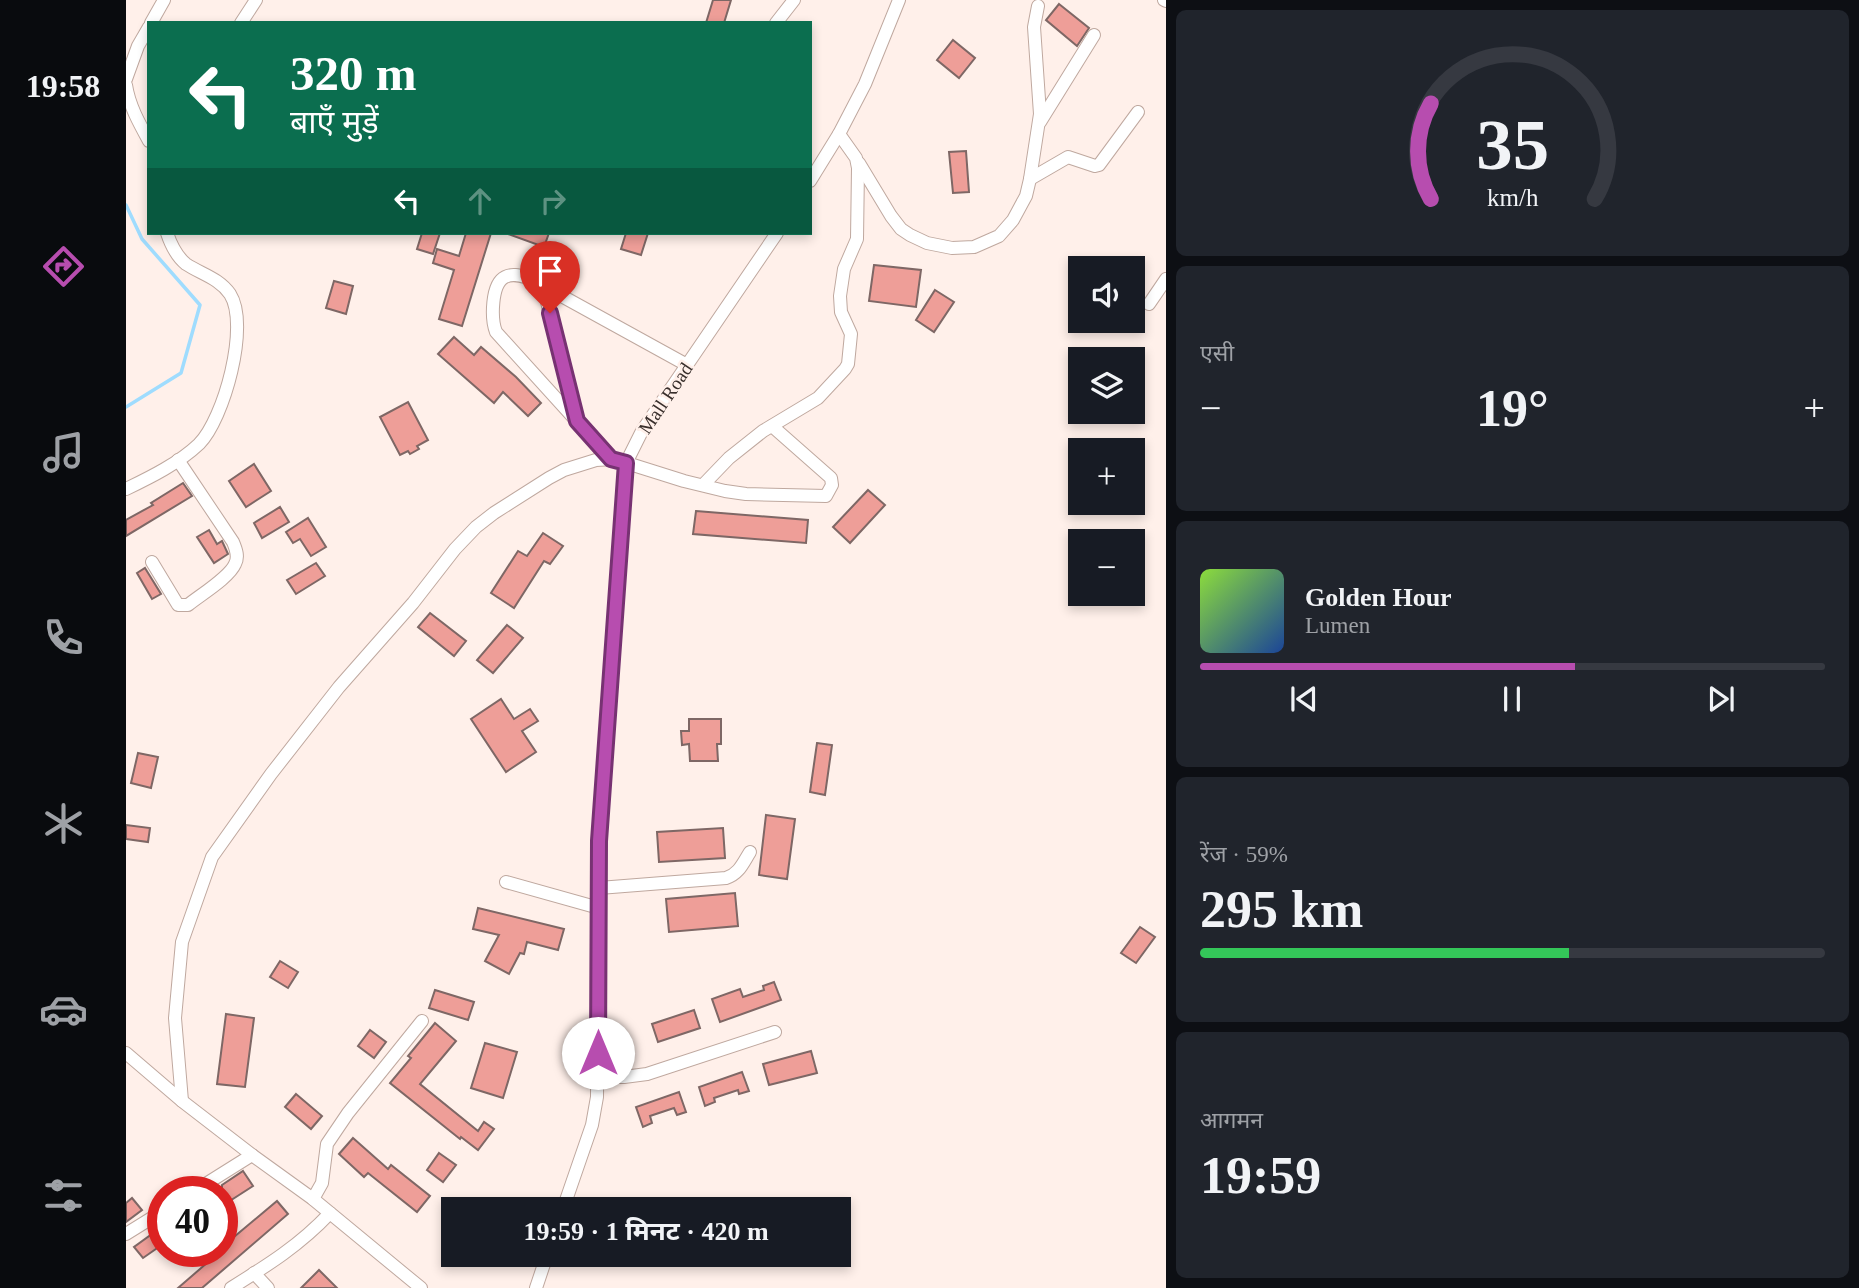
<!DOCTYPE html>
<html lang="hi">
<meta charset="utf-8">
<style>
:root{--surface:#171b24;--page:#20242c;--text:#f1f3f6;--muted:#9ea1a6;--line:#363941;--accent:#b74daf}
body{margin:0;font-family:"Times New Roman","Noto Sans Devanagari",serif;background:var(--page);color:var(--text);height:100vh;display:flex;flex-direction:column;font-size:26px;white-space:nowrap}
*{box-sizing:border-box;margin:0}
p{font-size:23px;color:var(--muted)}
.icon{flex:none;width:38px;height:38px;fill:none;stroke:currentColor;stroke-width:2;stroke-linecap:round;stroke-linejoin:round}
.map{position:relative;flex:1;overflow:hidden}
.panel{display:flex;flex-direction:column;gap:10px;padding:10px;background:#0d0f14;width:693px}
.panel>*{flex:none}
.banner{position:absolute;left:21px;top:21px;width:665px;height:214px;border-radius:0px;box-shadow:0 4px 10px #0003;background:#0b6e4f;color:#fff;overflow:hidden}
.buttons{position:absolute;left:942px;top:256px;display:grid;gap:14px}
.buttons a{display:grid;place-items:center;width:77px;height:77px;border-radius:0px;background:var(--surface);box-shadow:0 4px 10px #0003;font-size:35px}
.speed{position:absolute;left:21px;top:1176px;display:flex;gap:14px;font-size:35px;font-weight:700;text-align:center}
.speed>*{display:grid;place-content:center;width:91px;height:91px;border-radius:50%;background:var(--surface);box-shadow:0 4px 10px #0003;line-height:1}
.speed .limit{border:10px solid #d22;background:#fff;color:#111}
.pin{position:absolute;display:grid;place-items:center;width:60px;height:60px;color:#fff;margin:-72px -30px;border-radius:50% 50% 50% 0;rotate:-45deg;box-shadow:0 0 7px #0007}
.pin .icon{rotate:45deg}
.me{position:absolute;width:77px;margin:-38px;rotate:0deg;stroke-linejoin:round;filter:drop-shadow(0 0 5px #0008)}
.turn{display:flex;align-items:center;gap:24px;height:147px;padding:0 28px;font-size:32px}
.turn .icon{width:91px;height:91px;stroke-width:2.5}
.turn b{display:block;font-size:49px;line-height:60px}
.lanes{display:flex;align-items:center;height:66px;padding:0 28px;background:#0003;justify-content:center;gap:35px;direction:ltr}
.lanes .off{opacity:.35}
.big{font-size:52px;font-weight:700;line-height:1.1}
.panel .card{flex:1;display:flex;flex-direction:column;justify-content:center;gap:10px;min-width:0;padding:0 24px;border-radius:10px;background:var(--page)}
.panel .dial{align-items:center;gap:0}
.dial svg{height:182px;overflow:visible;fill:none;stroke:var(--line);stroke-width:7;stroke-linecap:round;text-anchor:middle}
.dial text{fill:var(--text);stroke:none}
.song{display:flex;align-items:center;gap:21px}
.cover{width:84px;height:84px;border-radius:10px;background:linear-gradient(135deg,hsl(90 70% 55%),hsl(220 70% 35%))}
.played{height:7px;border-radius:4px;background:linear-gradient(90deg,var(--accent) 60%,var(--line) 60%)}
.keys{display:flex;justify-content:space-around;direction:ltr}
.heat{display:flex;justify-content:space-between;align-items:center;font-size:38px;direction:ltr}
.charge{height:10px;border-radius:5px;background:linear-gradient(90deg,#34c759 59%,var(--line) 0)}
.trip{position:absolute;left:315px;top:1197px;width:410px;height:70px;border-radius:0px;background:var(--surface);box-shadow:0 4px 10px #0003;font-weight:700;line-height:70px;text-align:center}
main{display:flex;flex:1;min-height:0}
.dock{display:flex;flex-direction:column;width:126px;justify-content:space-around;align-items:center;background:#090b0e;color:var(--muted)}
.dock .icon{width:49px;height:49px}
.dock .active{color:var(--accent)}
.dock b{font-size:32px;color:var(--text)}
.map>svg:first-child{display:block}
</style>
<main>
<nav class="dock">
<b>19:58</b>
<svg class="icon active" aria-label="directions" viewBox="0 0 24 24"><path d="M12 3l9 9-9 9-9-9zM9 14v-3h6M13 9l2 2-2 2"/></svg>
<svg class="icon" aria-label="music" viewBox="0 0 24 24"><path d="M9 18V5l10-2v13"/><circle cx="6" cy="18" r="3"/><circle cx="16" cy="16" r="3"/></svg>
<svg class="icon" aria-label="phone" viewBox="0 0 24 24"><path d="M5 4h4l2 5-3 2q2 4 5 5l2-3 5 2v4C11 20 4 13 5 4z"/></svg>
<svg class="icon" aria-label="climate" viewBox="0 0 24 24"><path d="M12 3v18M4 7l16 10M4 17L20 7"/></svg>
<svg class="icon" aria-label="car" viewBox="0 0 24 24"><path d="M5 17H2v-5l4-1 3-4h7l3 4 3 1v5h-3M9 17h6M6 11h13"/><circle cx="7" cy="17" r="2"/><circle cx="17" cy="17" r="2"/></svg>
<svg class="icon" aria-label="filters" viewBox="0 0 24 24"><path d="M4 7h16M4 17h16"/><circle cx="9" cy="7" r="2"/><circle cx="15" cy="17" r="2"/></svg>
</nav>
<div class="map">
<svg width="1040" height="1288" viewBox="0 0 1040 1288">
<rect width="100%" height="100%" fill="#fff0ea"/>
<g fill="none" stroke-linecap="round" stroke-linejoin="round">
<polyline stroke="#9fdcfe" stroke-width="3.5" points="0,205 16,239 74,305 55,373 0,407"/>
</g>
<g fill="#ee9e98" stroke="#7e6765" stroke-width="2">
<polygon points="587,0 605,0 598,23 580,23"/>
<polygon points="933,4 963,28 951,46 920,20"/>
<polygon points="827,40 849,58 833,78 811,60"/>
<polygon points="840,151 843,192 827,193 823,152"/>
<polygon points="296,233 314,233 307,254 291,249"/>
<polygon points="340,233 365,233 336,326 313,319 328,270 307,263 311,249 333,256"/>
<polygon points="382,233 423,233 418,247 382,234"/>
<polygon points="500,233 522,233 515,255 495,249"/>
<polygon points="748,265 795,270 790,307 743,301"/>
<polygon points="208,281 227,286 220,314 200,308"/>
<polygon points="809,290 828,302 808,332 790,320"/>
<polygon points="328,337 348,355 355,347 390,377 415,403 402,416 377,392 368,403 312,354"/>
<polygon points="282,402 302,440 291,446 293,449 284,454 282,451 274,455 254,417"/>
<polygon points="128,464 145,491 120,507 103,481"/>
<polygon points="57,483 66,496 0,536 0,520 27,505 25,503"/>
<polygon points="742,490 759,505 724,543 707,527"/>
<polygon points="154,507 163,522 136,538 128,523"/>
<polygon points="570,511 682,520 680,543 567,534"/>
<polygon points="182,518 200,547 185,556 174,539 167,543 160,532"/>
<polygon points="83,530 91,544 96,541 102,554 88,563 71,537"/>
<polygon points="417,533 437,546 424,564 418,561 388,608 365,593 392,551 401,556"/>
<polygon points="190,563 199,576 170,594 161,580"/>
<polygon points="19,568 35,594 26,599 11,573"/>
<polygon points="304,613 340,641 328,656 292,627"/>
<polygon points="381,625 397,638 367,673 351,660"/>
<polygon points="375,699 388,719 404,709 412,721 396,731 410,752 380,772 345,719"/>
<polygon points="563,719 595,719 595,744 591,744 592,761 564,761 563,744 556,745 555,731 563,731"/>
<polygon points="691,743 706,745 699,795 684,792"/>
<polygon points="12,753 32,757 25,788 5,783"/>
<polygon points="640,815 669,819 661,879 633,875"/>
<polygon points="0,825 24,828 22,842 0,839"/>
<polygon points="597,828 599,858 533,862 531,832"/>
<polygon points="609,893 612,926 543,932 540,899"/>
<polygon points="352,908 438,929 432,950 401,942 398,954 394,953 383,974 359,961 373,935 347,929"/>
<polygon points="1014,927 1029,937 1010,963 995,953"/>
<polygon points="154,961 172,972 162,988 144,977"/>
<polygon points="648,982 655,1000 594,1022 586,999 614,989 617,997 638,990 637,986"/>
<polygon points="309,990 348,1002 342,1020 303,1008"/>
<polygon points="568,1010 574,1028 532,1042 526,1024"/>
<polygon points="100,1014 128,1018 119,1087 91,1084"/>
<polygon points="309,1023 330,1041 294,1084 352,1131 358,1122 368,1129 352,1150 335,1137 334,1139 264,1083 285,1058 282,1056"/>
<polygon points="244,1030 260,1042 248,1058 232,1046"/>
<polygon points="359,1043 391,1052 377,1098 345,1088"/>
<polygon points="685,1051 691,1073 643,1085 637,1064"/>
<polygon points="616,1072 623,1091 613,1094 612,1090 588,1098 589,1102 579,1106 573,1087"/>
<polygon points="553,1092 560,1112 551,1115 548,1108 524,1116 526,1123 517,1127 510,1107"/>
<polygon points="170,1094 196,1116 185,1129 159,1107"/>
<polygon points="227,1138 262,1169 265,1165 304,1196 291,1212 242,1173 238,1177 213,1154"/>
<polygon points="313,1153 330,1165 317,1182 301,1170"/>
<polygon points="117,1171 127,1186 96,1206 96,1185"/>
<polygon points="6,1198 16,1210 0,1222 0,1203"/>
<polygon points="151,1201 162,1214 76,1288 52,1288 89,1256 88,1255 91,1251 96,1251 96,1247"/>
<polygon points="37,1226 37,1244 17,1258 8,1247"/>
<polygon points="193,1270 211,1288 175,1288"/>
</g>
<g fill="none" stroke-linecap="round" stroke-linejoin="round">
<g stroke="#bfa89f" stroke-width="14">
<g id="minor">
<polyline points="1038,0 1040,1"/>
<polyline points="25,23 38,0"/>
<polyline points="115,23 130,0"/>
<polyline points="650,23 668,0"/>
<polyline points="0,79 12,46 23,27"/>
<path d="M 0,85 C 3,105 13,123 23,141"/>
<polyline points="914,122 968,35"/>
<polyline points="733,163 765,216 775,229 784,235 801,243 826,248 848,247 873,236 887,220 900,196 904,179 914,114 908,27 912,6"/>
<polyline points="904,179 942,157 969,166 973,165 1012,112"/>
<polyline points="684,181 713,134 739,84 773,0"/>
<polyline points="417,286 450,418"/>
<polyline points="1023,304 1040,279"/>
<path d="M 485,459 L 370,332 C 365,319 365,284 379,277 C 387,273 395,276 403,278 L 561,365"/>
<polyline points="577,485 603,458 637,431 692,398 719,369 722,364 725,334 715,312 714,296 718,269 731,239 732,168 730,158 713,134"/>
<path d="M 0,489 C 25,477 53,463 73,444 C 98,419 124,325 104,294 C 93,278 75,274 60,264 C 50,256 45,245 41,233"/>
<path d="M 26,562 L 52,605 L 62,605 C 74,595 103,578 109,564 C 113,557 110,549 107,542 L 52,460"/>
<polyline points="380,882 473,908"/>
<path d="M 473,888 L 600,878 C 613,874 617,863 624,852"/>
<polyline points="0,1053 56,1101 126,1155 187,1199 295,1288"/>
<polyline points="472,1077 498,1077 521,1074 649,1032"/>
<polyline points="56,1101 49,1018 56,942 86,857 145,774 213,687 287,603 329,549 350,527 368,513 423,478 438,470 470,460 488,459 558,481 599,491 620,494 700,496 706,485 705,478 646,426"/>
<polyline points="67,1192 126,1155"/>
<polyline points="187,1199 196,1183 201,1144 222,1113 296,1021"/>
<polyline points="437,1209 466,1125 471,1097 473,841 500,463 516,431 651,233"/>
<polyline points="0,1234 37,1211"/>
<polyline points="128,1273 142,1288"/>
<path d="M 105,1288 C 142,1265 174,1245 204,1213"/>
<polyline points="410,1288 421,1255"/>
</g>
</g>
<use href="#minor" stroke="#fff" stroke-width="12"/>
</g>
<g fill="none" stroke-linecap="round" stroke-linejoin="round">
<g stroke="#773272" stroke-width="18">
<polyline id="route" points="424,313 451,421 485,459 500,463 473,841 472,1053"/>
</g>
<use href="#route" stroke="#b74daf" stroke-width="12"/>
</g>
<g text-anchor="middle" stroke-width="5" stroke-linejoin="round" paint-order="stroke">
<g font-size="19" fill="#392f2c" stroke="#fff0ea">
<text transform="translate(539 398) rotate(-56)" y="7">Mall Road</text>
</g>
</g>
</svg>
<div class="buttons">
<a><svg class="icon" aria-label="sound" viewBox="0 0 24 24"><path d="M4 9h4l5-4v14l-5-4H4zM17 9q2 3 0 6"/></svg></a>
<a><svg class="icon" aria-label="layers" viewBox="0 0 24 24"><path d="M12 4l9 5-9 5-9-5zM3 14l9 5 9-5"/></svg></a>
<a>+</a>
<a>−</a>
</div>
<div class="speed"><div class="limit">40</div></div>
<div class="pin" style="left:424px;top:313px;background:#d93025"><svg class="icon" aria-label="arrive" viewBox="0 0 24 24"><path d="M6 21V4h12l-3 4 3 4H6"/></svg></div>
<svg class="me" style="left:472px;top:1053px" viewBox="-20 -20 40 40"><circle r="19" fill="#fff"/><path d="M0-13L10 11 0 6-10 11z" fill="#b74daf"/></svg>
<div class="trip">19:59 · 1 मिनट · 420 m</div>
<div class="banner">
<div class="turn"><svg class="icon" aria-label="left" viewBox="0 0 24 24"><path d="M17 20v-9H6M10 6l-5 5 5 5"/></svg><div><b>320 m</b>बाएँ मुड़ें</div></div>
<div class="lanes"><svg class="icon" aria-label="left" viewBox="0 0 24 24"><path d="M17 20v-9H6M10 6l-5 5 5 5"/></svg><svg class="icon off" aria-label="ahead" viewBox="0 0 24 24"><path d="M12 20V5M6 11l6-6 6 6"/></svg><svg class="icon off" aria-label="right" viewBox="0 0 24 24"><path d="M7 20v-9h11M14 6l5 5-5 5"/></svg></div>
</div>
</div>
<section class="panel">
<div class="card dial"><svg viewBox="0 0 100 80">
<path d="M14 69A42 42 0 1 1 86 69"/>
<path d="M14 69A42 42 0 0 1 14 27" stroke="#b74daf"/>
<text x="50" y="56" font-size="32" font-weight="700">35</text>
<text x="50" y="72" font-size="11">km/h</text>
</svg></div>
<div class="card"><p>एसी</p>
<div class="heat"><a>−</a><b class="big">19°</b><a>+</a></div>
</div>
<div class="card">
<div class="song"><i class="cover"></i><div><b>Golden Hour</b><p>Lumen</p></div></div>
<div class="played"></div>
<div class="keys"><svg class="icon" aria-label="previous" viewBox="0 0 24 24"><path d="M18 5L8 12l10 7zM5 5v14"/></svg><svg class="icon" aria-label="pause" viewBox="0 0 24 24"><path d="M8 5v14M16 5v14"/></svg><svg class="icon" aria-label="next" viewBox="0 0 24 24"><path d="M6 5l10 7-10 7zM19 5v14"/></svg></div>
</div>
<div class="card"><p>रेंज · 59%</p><b class="big">295 km</b><div class="charge"></div></div>
<div class="card"><p>आगमन</p><b class="big">19:59</b></div>
</section>
</main>
